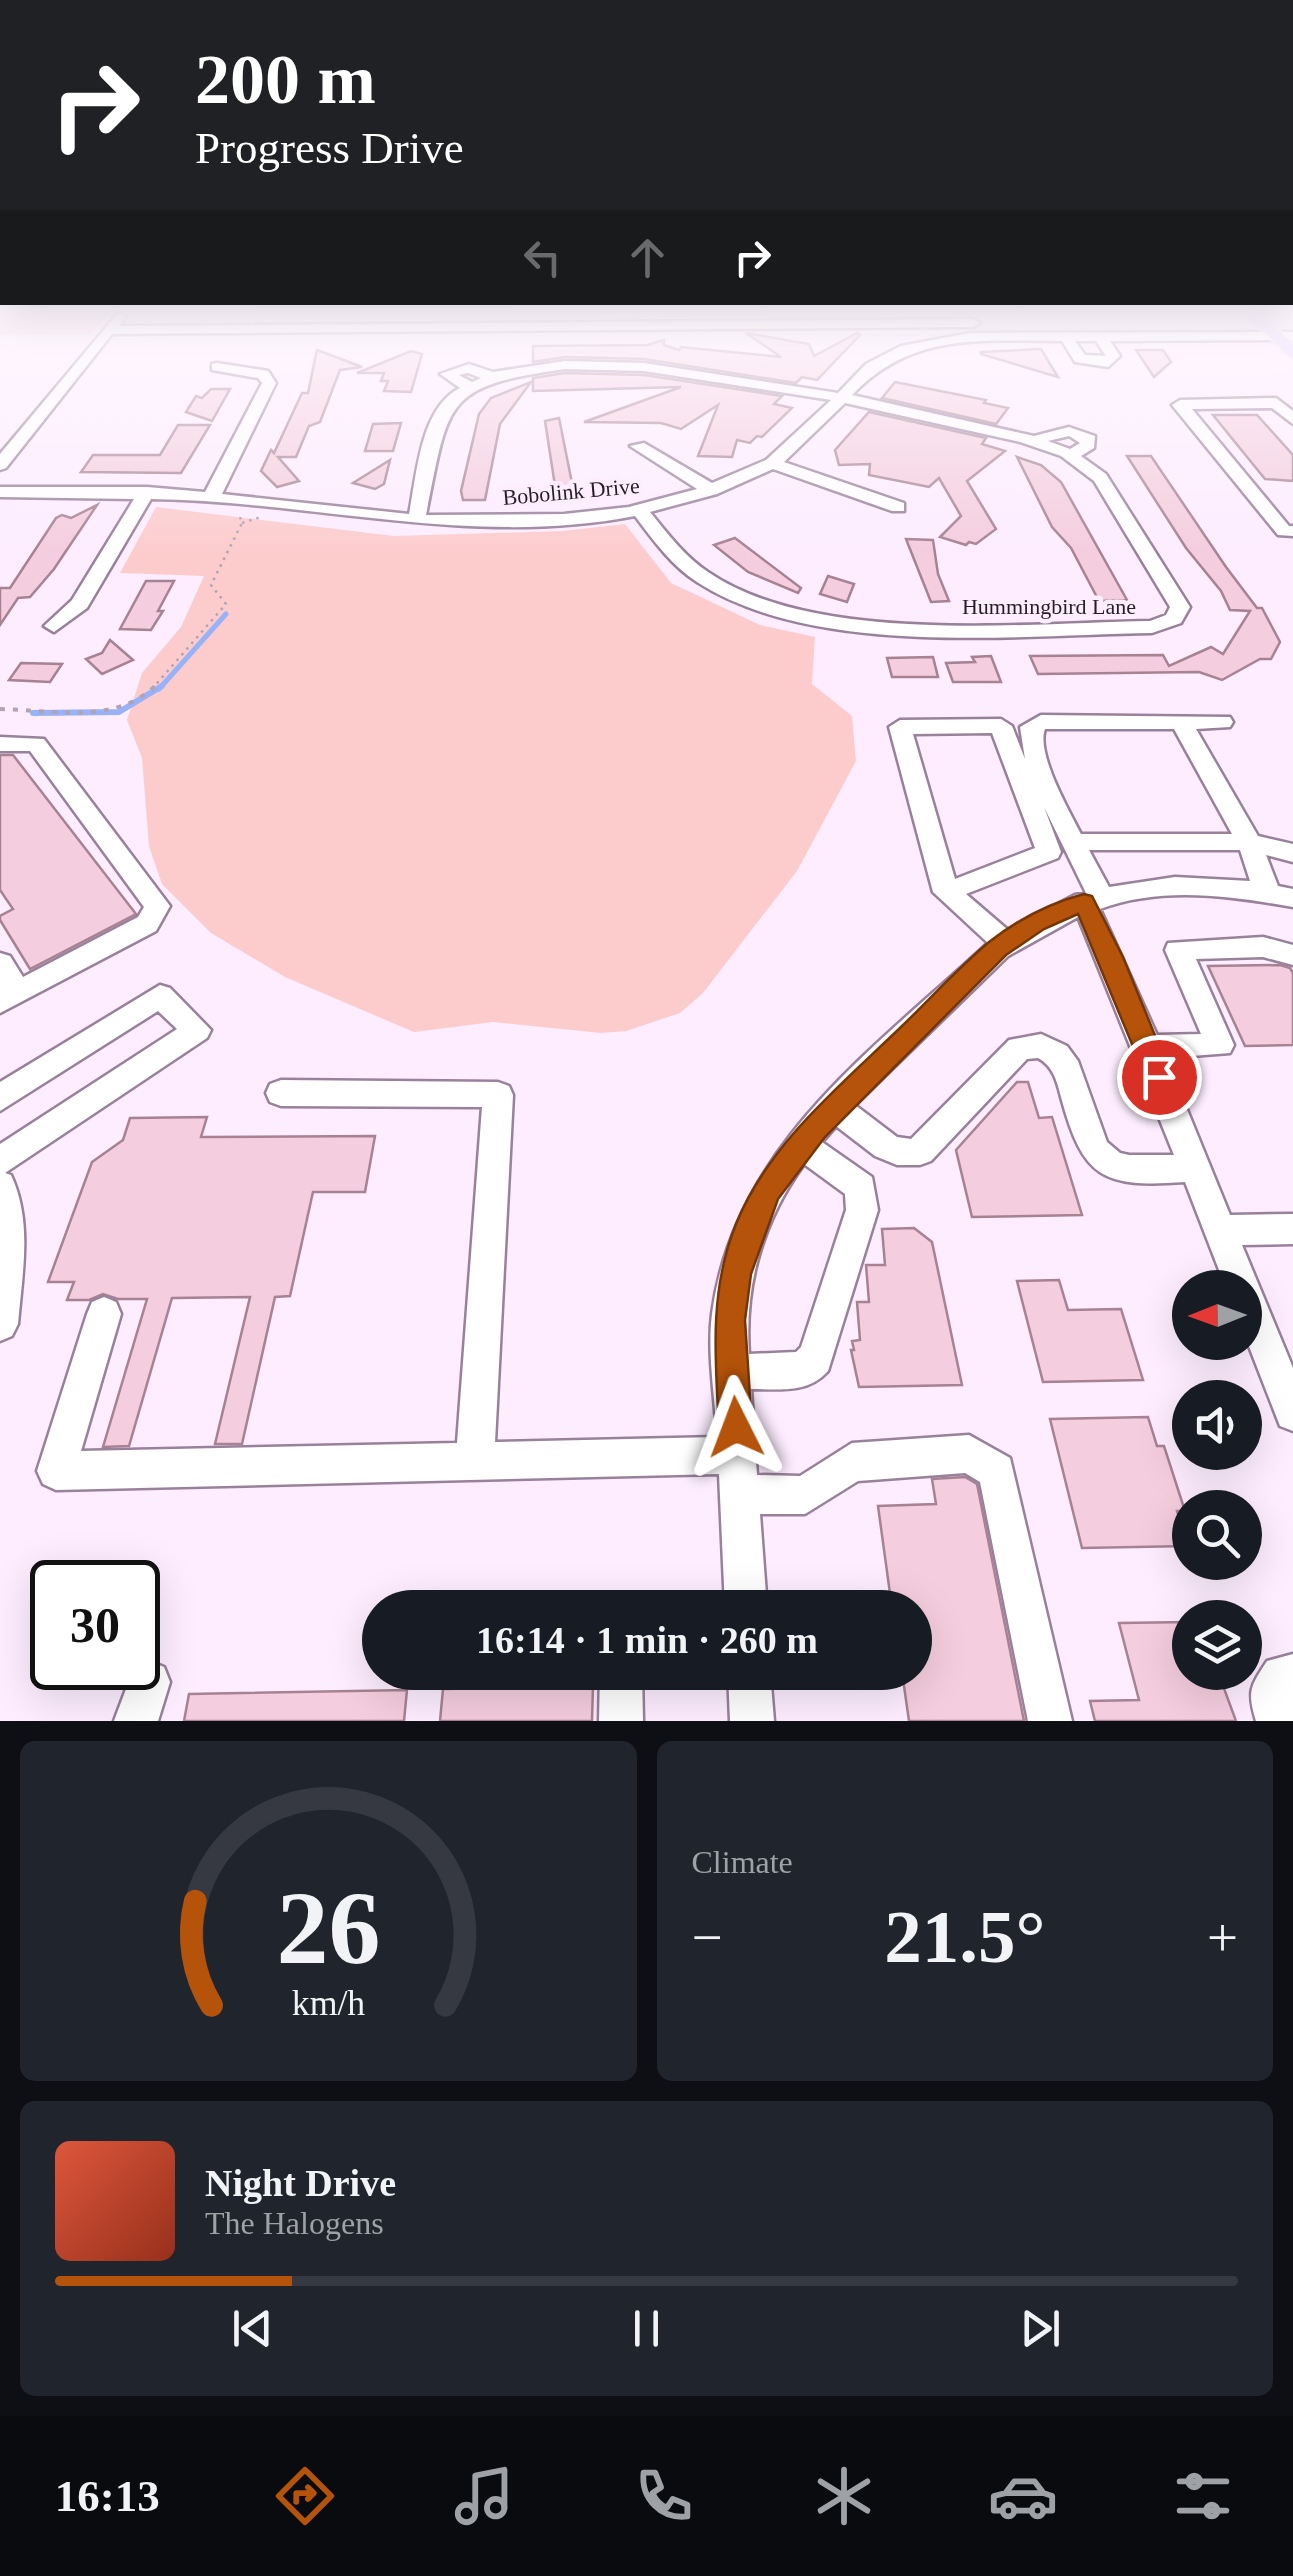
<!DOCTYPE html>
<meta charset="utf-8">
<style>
:root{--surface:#171b24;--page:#20242c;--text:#f1f3f6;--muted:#9ea1a6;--line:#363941;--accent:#b45309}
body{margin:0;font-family:Georgia,serif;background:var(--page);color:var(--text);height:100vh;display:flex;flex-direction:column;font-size:38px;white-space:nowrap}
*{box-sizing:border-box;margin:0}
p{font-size:32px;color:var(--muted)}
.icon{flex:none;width:55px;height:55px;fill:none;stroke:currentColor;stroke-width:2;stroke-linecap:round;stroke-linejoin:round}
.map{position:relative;height:1721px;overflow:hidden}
.sheet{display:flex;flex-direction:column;gap:20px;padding:20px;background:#0d0f14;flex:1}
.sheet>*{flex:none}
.top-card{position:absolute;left:0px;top:0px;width:1295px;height:305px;box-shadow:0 10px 40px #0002;background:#202124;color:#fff;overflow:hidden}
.needle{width:65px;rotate:269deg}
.tools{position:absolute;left:1172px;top:1270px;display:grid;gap:20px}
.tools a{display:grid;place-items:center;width:90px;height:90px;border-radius:50%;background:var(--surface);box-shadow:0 10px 40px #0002;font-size:50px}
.speed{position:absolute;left:30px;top:1560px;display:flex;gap:20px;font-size:50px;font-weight:700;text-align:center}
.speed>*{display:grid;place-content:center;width:130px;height:130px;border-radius:50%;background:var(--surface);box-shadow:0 10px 40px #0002;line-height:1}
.speed .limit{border:5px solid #111;border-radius:15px;background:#fff;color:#111}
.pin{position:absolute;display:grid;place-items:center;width:85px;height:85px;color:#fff;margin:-42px;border:5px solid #fff;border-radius:50%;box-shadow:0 2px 10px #0007}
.me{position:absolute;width:110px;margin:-55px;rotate:357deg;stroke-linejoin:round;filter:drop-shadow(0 0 8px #0008)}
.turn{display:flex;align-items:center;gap:35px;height:210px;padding:0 30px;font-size:45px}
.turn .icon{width:130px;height:130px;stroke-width:2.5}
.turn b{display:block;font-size:70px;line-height:85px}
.lanes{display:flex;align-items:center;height:95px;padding:0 30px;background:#0003;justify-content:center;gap:50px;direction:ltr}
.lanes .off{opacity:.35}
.big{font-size:75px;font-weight:700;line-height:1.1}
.sheet .tile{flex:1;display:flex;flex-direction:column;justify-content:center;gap:15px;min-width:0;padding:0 35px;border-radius:15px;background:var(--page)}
.sheet .dial{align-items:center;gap:0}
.dial svg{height:260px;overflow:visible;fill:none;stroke:var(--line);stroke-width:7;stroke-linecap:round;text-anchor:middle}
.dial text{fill:var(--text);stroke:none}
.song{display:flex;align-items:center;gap:30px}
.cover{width:120px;height:120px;border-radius:15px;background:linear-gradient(135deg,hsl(10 70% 55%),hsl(10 70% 35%))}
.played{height:10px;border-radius:5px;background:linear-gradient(90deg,var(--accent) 20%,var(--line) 20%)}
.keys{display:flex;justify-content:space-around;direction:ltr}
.heat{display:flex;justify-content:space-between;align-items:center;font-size:55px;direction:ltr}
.sheet .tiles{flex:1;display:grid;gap:20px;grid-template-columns:1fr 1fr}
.tile:last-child{grid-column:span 2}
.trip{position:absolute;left:362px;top:1590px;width:570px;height:100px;border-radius:50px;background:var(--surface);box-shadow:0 10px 40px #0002;font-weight:700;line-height:100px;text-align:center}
.tab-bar{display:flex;height:160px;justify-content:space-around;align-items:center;background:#090b0e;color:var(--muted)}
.tab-bar .icon{width:70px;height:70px}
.tab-bar .on{color:var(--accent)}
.tab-bar b{font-size:45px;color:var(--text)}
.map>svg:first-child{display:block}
</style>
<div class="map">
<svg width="1293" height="1721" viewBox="0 0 1293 1721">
<rect width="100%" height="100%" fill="#fdedff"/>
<g fill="#fccccd">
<polygon points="0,313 108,313 92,334 0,335"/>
<polygon points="156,507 394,536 563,531 625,524 671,583 760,625 815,637 812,684 852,716 856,761 797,871 703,993 680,1013 626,1031 601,1033 493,1022 414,1032 285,977 211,933 162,884 149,846 142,758 127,720 142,673 181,627 204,576 120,573"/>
</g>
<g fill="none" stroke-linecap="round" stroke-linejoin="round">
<polyline stroke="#98b2f7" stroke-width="5" points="159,689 226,614"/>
<polyline stroke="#98b2f7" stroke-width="6" points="33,713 119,712 162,686"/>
</g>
<g fill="#f4cdde" stroke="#a68292" stroke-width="2.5">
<polygon points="746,333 809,344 814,356 857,333 860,335 817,380 802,377 796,383 644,359 565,357 533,362 533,346 647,345 664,340 664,345 679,350 681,347 781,357"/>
<polygon points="1041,349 1058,377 981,354 981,352"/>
<polygon points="317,350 362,367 340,370 320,422 309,426 296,457 278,457 299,481 277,487 261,471 271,450 274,453 302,393 308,393"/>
<polygon points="1136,350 1163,350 1171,362 1154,377"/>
<polygon points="411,351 422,354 411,392 384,391 388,381 381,381 384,373 357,373"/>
<polygon points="565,373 644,375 782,396 774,404 792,408 762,437 757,436 750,443 737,440 732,457 698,456 718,405 681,429 661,423 584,422 681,387 533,391 533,378"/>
<polygon points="531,382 500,424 485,500 463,500 461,491 479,414 491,398"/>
<polygon points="895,382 986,400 984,403 1008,408 996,424 882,398"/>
<polygon points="211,389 230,389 212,421 186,412 196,396 202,398"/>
<polygon points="869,412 986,438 982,444 1005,451 967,481 996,529 976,544 969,542 966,545 940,537 961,516 939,478 929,487 869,475 870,464 839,465 835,450"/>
<polygon points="1213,415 1257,415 1293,455 1293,481 1265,479"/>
<polygon points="559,418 575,498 557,499 545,421"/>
<polygon points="401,423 393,451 365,451 373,424"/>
<polygon points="178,425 210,425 181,473 81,472 93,455 160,455"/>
<polygon points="1127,456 1151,456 1226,567 1257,608 1262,608 1280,642 1271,659 1260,659 1222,680 1199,672 1038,674 1030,656 1163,655 1169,666 1211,647 1223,654 1250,611 1230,610 1221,591 1186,548"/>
<polygon points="1017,457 1041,465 1061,482 1127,600 1099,601 1071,548 1052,527"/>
<polygon points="390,460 384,484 375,489 353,483"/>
<polygon points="97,505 54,569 30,597 18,598 0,625 0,588 10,588 56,518 62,515 71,518"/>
<polygon points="735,538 801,588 798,593 748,572 714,545"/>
<polygon points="906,539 933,540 938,574 949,601 931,602"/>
<polygon points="828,576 854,584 847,602 820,594"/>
<polygon points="146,581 174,581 158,611 163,611 151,630 120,629"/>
<polygon points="110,640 133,660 102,674 86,659 102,653"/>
<polygon points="991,656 1001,682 953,682 946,663 975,662 972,657"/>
<polygon points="933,657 938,677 892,677 887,658"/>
<polygon points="21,663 62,664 50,682 9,680"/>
<polygon points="0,755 13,755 136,914 30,969 0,920 0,916 13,909 0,890"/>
<polygon points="1280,965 1290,968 1293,973 1293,1045 1245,1046 1208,966"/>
<polygon points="1017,1082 1028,1082 1039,1118 1052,1117 1082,1215 972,1217 956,1150"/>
<polygon points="207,1117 201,1137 375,1136 365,1192 313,1192 290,1296 275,1297 242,1444 215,1444 250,1297 172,1298 129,1446 103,1447 147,1299 118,1299 103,1294 89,1300 67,1300 74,1282 48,1282 92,1162 123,1140 130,1118"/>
<polygon points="914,1228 932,1242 962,1385 859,1387 851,1350 854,1350 852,1341 860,1340 857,1302 869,1302 866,1265 885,1265 882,1229"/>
<polygon points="1059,1280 1068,1310 1121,1309 1143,1380 1043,1382 1017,1281"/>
<polygon points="1148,1417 1157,1446 1164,1446 1185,1511 1177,1511 1188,1546 1082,1548 1050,1419"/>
<polygon points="965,1477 977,1484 1024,1721 909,1721 902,1672 915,1672 915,1608 892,1608 878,1506 936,1504 932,1479"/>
<polygon points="1190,1622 1190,1672 1218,1672 1236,1721 1095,1721 1090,1701 1139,1700 1119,1623"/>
<polygon points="593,1686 592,1721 440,1721 443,1689"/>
<polygon points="407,1690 404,1721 184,1721 189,1694"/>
</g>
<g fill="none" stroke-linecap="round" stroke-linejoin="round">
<g stroke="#99819c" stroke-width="5">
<g id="minor">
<polygon points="118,313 126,317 119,326 973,319 980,323 973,327 112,334 6,468 0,470 0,454"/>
<path d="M 1293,332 L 1293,340 L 1110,341 L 1120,356 L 1108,367 L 1075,362 L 1062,341 C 980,341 912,332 852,395 L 1034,436 L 1069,427 L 1095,436 L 1094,448 L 1081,456 L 1106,474 L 1190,607 L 1181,623 L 1152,633 C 1016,635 815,658 697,582 C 672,566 653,540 635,516 C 472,548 313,501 151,499 L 87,608 L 54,632 L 44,626 L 72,600 L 134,499 L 0,497 L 0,487 L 147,487 L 205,492 L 262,383 L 258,378 L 212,370 L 212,364 L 217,363 L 268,371 L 276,383 L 222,494 L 409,514 C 417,475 420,408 460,388 L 440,374 L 469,364 L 493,372 L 565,361 L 644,363 L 838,393 L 866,364 L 901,346 L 970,333 ZM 1075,341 L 1096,341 L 1106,356 L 1085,355 ZM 565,369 L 644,371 L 831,400 L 766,460 L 712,483 L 644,443 L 630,446 L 697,489 L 629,507 L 564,514 L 426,515 C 449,401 443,386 565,369 ZM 468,373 L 481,378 L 472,382 L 459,375 ZM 845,403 L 1020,442 L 1061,456 L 1094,481 L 1170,607 L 1166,615 L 1150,621 C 1023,623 815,645 708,572 C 685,557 667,533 650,512 L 717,494 L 773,469 L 892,511 L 904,511 L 904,503 L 784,462 ZM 1069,436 L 1080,443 L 1070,449 L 1048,441 Z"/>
<polygon points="1276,398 1293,411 1293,424 1272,408 1192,409 1289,526 1293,526 1293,536 1278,535 1172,405 1180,400"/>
<path d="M 1041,715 L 1230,717 L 1233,722 L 1230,727 L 1196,729 L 1258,836 L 1293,844 L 1293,862 L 1266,855 L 1278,886 L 1293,889 L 1293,907 C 1230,896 1162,886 1100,909 L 1157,1035 L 1201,1034 L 1165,950 L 1168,943 L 1263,937 L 1293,945 L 1293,965 L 1263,957 L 1196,959 L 1234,1045 L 1230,1053 L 1166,1058 L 1230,1215 L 1293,1214 L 1293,1244 L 1242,1245 L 1293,1368 L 1293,1431 L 1280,1426 L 1245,1336 L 1245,1288 L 1226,1288 L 1185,1182 C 1102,1188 1083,1178 1061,1097 C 1057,1081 1053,1066 1038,1058 L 1027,1059 L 931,1161 L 920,1165 L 897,1165 L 875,1156 L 836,1126 L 822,1142 L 872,1177 L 878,1210 L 828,1371 C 807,1394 780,1389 751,1389 L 757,1475 L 800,1476 L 852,1443 L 969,1435 L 1010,1458 L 1072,1721 L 1028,1721 L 980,1482 L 965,1473 L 858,1481 L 805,1514 L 760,1514 L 767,1608 L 725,1608 L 719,1474 L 56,1490 L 43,1484 L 37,1471 L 87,1314 L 92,1302 L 104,1297 L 116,1302 L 121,1314 L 81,1451 L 457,1443 L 482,1107 L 281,1106 L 270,1102 L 266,1093 L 270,1084 L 281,1080 L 498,1082 L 509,1086 L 513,1095 L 495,1442 L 717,1437 C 715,1397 707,1353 712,1314 C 734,1146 872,1051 988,943 L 933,892 L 889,727 L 900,720 L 1001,719 L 1012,726 L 1025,759 L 1020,727 ZM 1045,729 L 1174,729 L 1232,834 L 1081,834 C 1068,809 1036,753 1045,729 ZM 992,733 L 1035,848 L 955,879 L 913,734 ZM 1044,807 L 1086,893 L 1075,895 L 1008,930 L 966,894 L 1058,858 L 1061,852 ZM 1089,850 L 1240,850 L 1250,881 L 1175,877 L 1109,887 ZM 1078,917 L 1174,1155 L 1129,1155 L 1120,1153 L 1107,1142 L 1078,1061 L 1067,1046 L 1041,1034 L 1009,1040 L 911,1139 L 897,1137 L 855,1105 L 1008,956 ZM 804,1164 L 845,1194 L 846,1210 L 801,1347 L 796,1352 L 749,1354 C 744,1283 763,1221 804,1164 Z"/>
<polygon points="0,737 44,739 170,906 156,931 0,1013 0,953 10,956 23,977 138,917 144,907 30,751 0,751"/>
<path d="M 160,985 L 170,988 L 211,1030 L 207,1038 L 5,1173 L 11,1175 C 33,1222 22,1275 18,1324 L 12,1336 L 0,1341 L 0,1144 L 177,1029 L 158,1011 L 0,1111 L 0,1082 Z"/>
<path d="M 1293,1654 L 1293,1721 L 1256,1721 C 1247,1691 1250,1687 1267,1661 Z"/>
<polygon points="149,1661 164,1667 170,1682 158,1721 114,1721 134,1668"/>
<polygon points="600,1672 642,1672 643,1721 599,1721"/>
<polygon points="728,1672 770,1672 774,1721 730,1721"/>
</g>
</g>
<g stroke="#dcdbdd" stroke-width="5">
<polygon id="major" points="1243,313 1260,313 1293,344 1293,358"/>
</g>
<g stroke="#b1a3b2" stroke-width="2.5" stroke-dasharray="2.5 5" stroke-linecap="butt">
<polyline points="242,523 261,517"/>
<polyline points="152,689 226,604 211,585 242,523 240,517"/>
</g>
<path stroke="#b1a3b2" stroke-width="4" stroke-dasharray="5 8" stroke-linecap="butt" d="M 0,709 C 51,710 115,725 155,686"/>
<use href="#minor" fill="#fff" fill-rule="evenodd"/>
<use href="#major" fill="#d0befd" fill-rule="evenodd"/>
</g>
<linearGradient id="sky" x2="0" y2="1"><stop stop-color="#88b3ee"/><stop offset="0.56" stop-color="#fef7ff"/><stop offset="1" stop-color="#fef7ff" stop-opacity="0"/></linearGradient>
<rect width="1293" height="554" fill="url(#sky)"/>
<path fill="#b45309" stroke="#753606" stroke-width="2.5" d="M 1084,894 L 1092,896 L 1123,957 L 1172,1077 L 1168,1085 L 1159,1088 L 1149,1085 L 1078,914 L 1044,929 L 1006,955 L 825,1137 L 778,1199 L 751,1274 L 745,1320 L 752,1427 L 747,1439 L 736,1444 L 724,1439 L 719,1427 C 715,1357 709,1291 736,1224 C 769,1143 840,1086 901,1027 C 930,999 958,968 989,942 C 1016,921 1050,903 1084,894 Z"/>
<g text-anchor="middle" stroke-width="9" stroke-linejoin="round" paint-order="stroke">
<g font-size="22" fill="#271d28" stroke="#fdedff">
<text transform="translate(571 491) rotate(-5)" y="8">Bobolink Drive</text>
<text x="1049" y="614">Hummingbird Lane</text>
</g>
</g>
</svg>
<div class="tools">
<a><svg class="needle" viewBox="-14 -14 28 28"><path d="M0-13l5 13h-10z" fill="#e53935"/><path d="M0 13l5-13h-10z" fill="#9ea1a6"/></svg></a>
<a><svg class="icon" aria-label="sound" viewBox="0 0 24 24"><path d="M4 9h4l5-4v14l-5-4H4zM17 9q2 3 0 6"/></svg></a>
<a><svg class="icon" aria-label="search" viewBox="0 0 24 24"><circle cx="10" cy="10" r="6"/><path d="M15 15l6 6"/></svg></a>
<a><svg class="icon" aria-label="layers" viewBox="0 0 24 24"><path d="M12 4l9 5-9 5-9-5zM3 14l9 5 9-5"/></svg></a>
</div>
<div class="speed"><div class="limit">30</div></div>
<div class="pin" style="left:1159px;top:1077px;background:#d93025"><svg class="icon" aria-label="arrive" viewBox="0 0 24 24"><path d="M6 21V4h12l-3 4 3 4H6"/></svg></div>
<svg class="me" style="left:736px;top:1427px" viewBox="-20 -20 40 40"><path d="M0-17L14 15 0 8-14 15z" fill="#b45309" stroke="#fff" stroke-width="4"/></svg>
<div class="trip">16:14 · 1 min · 260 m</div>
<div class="top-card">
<div class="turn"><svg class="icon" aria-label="right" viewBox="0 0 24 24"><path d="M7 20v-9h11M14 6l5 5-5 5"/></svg><div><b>200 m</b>Progress Drive</div></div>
<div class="lanes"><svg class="icon off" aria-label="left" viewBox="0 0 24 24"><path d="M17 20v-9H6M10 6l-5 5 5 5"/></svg><svg class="icon off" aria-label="ahead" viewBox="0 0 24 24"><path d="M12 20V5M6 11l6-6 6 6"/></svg><svg class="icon" aria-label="right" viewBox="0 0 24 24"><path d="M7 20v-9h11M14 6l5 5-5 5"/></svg></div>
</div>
</div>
<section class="sheet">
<div class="tiles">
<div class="tile dial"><svg viewBox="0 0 100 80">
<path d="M14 69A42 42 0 1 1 86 69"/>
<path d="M14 69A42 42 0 0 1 9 37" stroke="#b45309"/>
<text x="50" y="56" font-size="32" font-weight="700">26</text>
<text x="50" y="72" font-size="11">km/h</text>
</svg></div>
<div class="tile"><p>Climate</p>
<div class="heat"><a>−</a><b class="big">21.5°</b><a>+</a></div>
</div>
<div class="tile">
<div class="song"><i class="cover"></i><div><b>Night Drive</b><p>The Halogens</p></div></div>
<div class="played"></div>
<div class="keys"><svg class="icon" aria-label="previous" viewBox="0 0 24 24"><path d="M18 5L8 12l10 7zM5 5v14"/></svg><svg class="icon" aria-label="pause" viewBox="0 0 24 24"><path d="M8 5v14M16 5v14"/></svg><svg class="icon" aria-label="next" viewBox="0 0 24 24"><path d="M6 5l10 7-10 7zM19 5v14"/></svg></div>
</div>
</div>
</section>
<nav class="tab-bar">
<b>16:13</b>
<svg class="icon on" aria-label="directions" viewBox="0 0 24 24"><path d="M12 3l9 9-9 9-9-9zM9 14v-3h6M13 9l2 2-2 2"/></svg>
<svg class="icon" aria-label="music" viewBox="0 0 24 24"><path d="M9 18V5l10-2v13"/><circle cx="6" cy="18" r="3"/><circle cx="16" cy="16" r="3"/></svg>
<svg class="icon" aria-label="phone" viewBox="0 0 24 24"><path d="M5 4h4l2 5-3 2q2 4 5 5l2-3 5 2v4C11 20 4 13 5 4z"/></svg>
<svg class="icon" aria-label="climate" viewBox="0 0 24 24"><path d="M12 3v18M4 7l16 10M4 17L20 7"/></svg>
<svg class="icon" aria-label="car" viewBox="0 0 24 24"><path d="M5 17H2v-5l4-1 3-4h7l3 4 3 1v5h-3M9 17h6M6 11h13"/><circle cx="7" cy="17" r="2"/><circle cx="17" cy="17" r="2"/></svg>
<svg class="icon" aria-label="filters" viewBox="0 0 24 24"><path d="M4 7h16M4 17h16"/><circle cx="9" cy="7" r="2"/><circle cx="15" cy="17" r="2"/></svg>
</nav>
